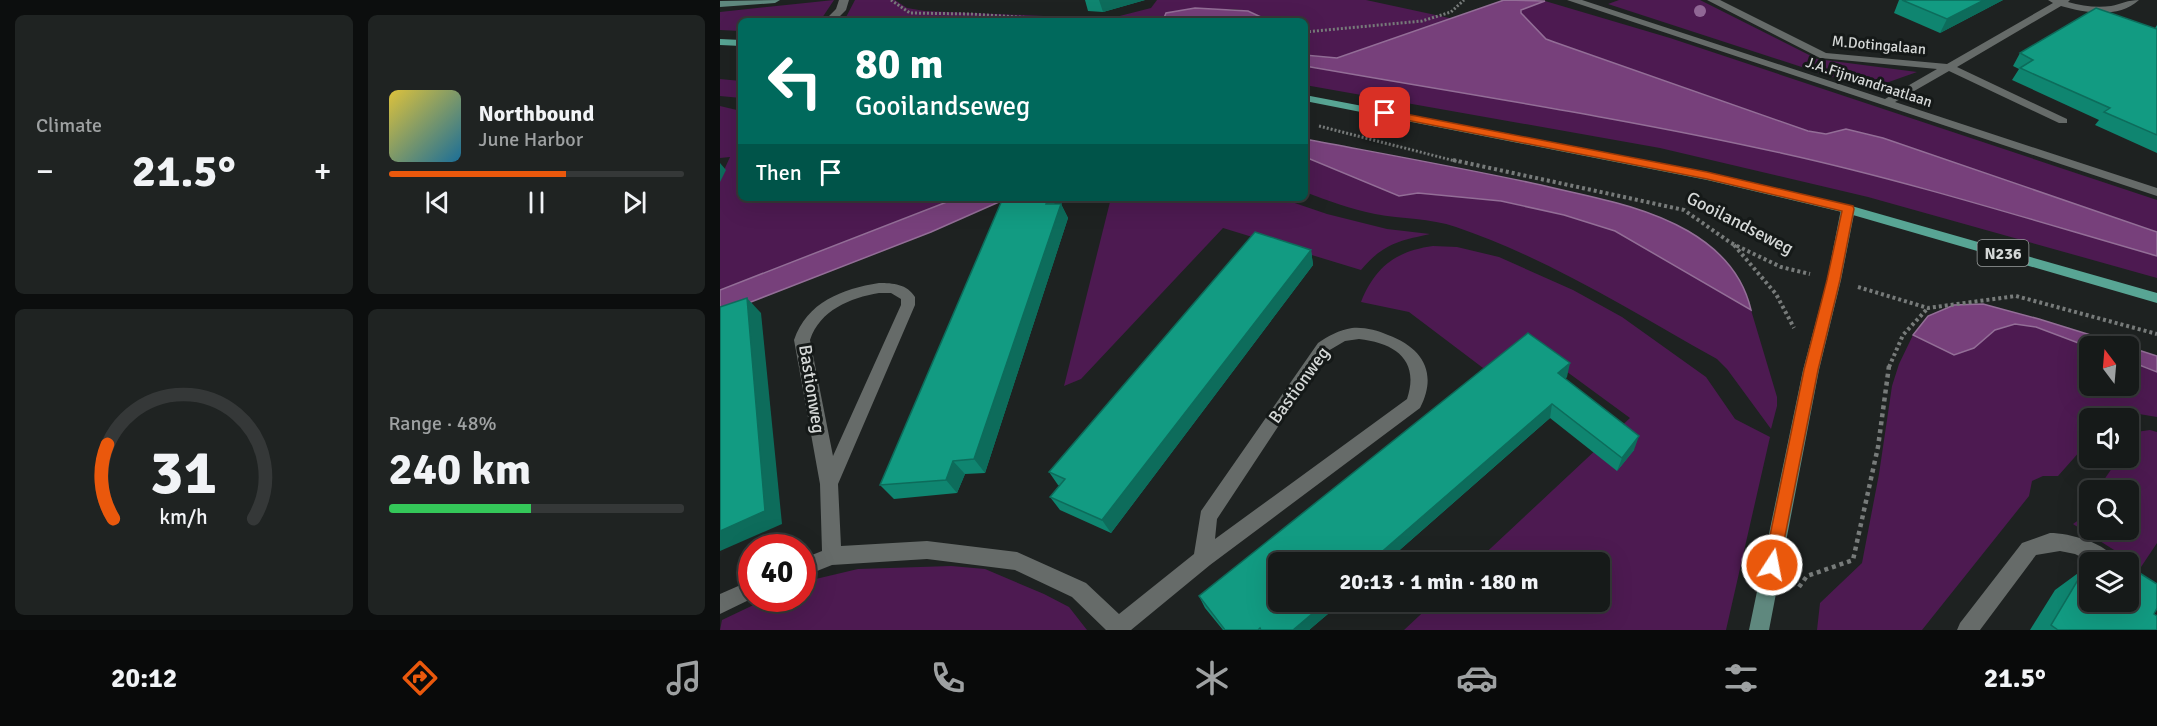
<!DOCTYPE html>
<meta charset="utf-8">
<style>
:root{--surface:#161a19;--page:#1f2322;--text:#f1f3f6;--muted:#9ea1a2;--line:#353838;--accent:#ea580c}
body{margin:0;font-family:Signika,sans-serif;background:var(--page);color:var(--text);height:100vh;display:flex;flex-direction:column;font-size:22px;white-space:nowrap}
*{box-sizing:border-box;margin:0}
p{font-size:20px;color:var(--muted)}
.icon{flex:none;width:33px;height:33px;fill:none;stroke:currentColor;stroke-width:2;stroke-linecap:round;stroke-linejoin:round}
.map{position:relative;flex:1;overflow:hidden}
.sheet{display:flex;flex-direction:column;gap:15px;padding:15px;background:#0c0e0e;width:720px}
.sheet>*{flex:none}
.top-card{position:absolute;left:18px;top:18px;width:570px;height:183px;border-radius:9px;box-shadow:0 6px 24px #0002,0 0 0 2px var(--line);background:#00695c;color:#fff;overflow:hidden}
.needle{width:39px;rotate:344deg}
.buttons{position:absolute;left:1359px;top:336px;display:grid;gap:12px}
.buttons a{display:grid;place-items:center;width:60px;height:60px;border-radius:9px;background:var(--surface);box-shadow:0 6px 24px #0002,0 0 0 2px var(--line);font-size:30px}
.speed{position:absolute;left:18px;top:534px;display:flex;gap:12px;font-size:30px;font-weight:700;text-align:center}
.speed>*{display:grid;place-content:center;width:78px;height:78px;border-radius:50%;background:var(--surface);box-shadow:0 6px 24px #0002,0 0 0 2px var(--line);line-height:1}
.speed .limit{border:9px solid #d22;background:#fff;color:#111}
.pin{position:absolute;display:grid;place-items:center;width:51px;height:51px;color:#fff;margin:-26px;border-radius:12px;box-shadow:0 3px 9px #0006}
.me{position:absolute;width:66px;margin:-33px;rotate:11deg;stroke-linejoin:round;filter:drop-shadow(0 0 4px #0008)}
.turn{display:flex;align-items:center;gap:21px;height:126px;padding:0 18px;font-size:27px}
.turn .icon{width:78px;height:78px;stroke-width:2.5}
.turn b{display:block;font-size:42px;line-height:51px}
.then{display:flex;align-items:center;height:57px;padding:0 18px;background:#0003;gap:12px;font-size:22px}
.big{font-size:45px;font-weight:700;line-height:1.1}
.sheet .tile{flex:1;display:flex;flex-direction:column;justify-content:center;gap:9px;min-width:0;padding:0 21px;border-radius:9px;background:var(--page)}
.sheet .dial{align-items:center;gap:0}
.dial svg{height:156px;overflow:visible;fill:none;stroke:var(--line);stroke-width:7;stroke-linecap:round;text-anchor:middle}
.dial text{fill:var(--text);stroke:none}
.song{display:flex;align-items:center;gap:18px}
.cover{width:72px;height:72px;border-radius:9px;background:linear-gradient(135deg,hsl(50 70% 55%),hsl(200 70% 35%))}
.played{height:6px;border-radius:3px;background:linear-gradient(90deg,var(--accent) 60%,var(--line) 60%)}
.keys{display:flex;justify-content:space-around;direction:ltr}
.heat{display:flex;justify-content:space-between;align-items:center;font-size:33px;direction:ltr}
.charge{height:9px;border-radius:4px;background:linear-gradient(90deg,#34c759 48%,var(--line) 0)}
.sheet .tiles{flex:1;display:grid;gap:15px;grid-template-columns:repeat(2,1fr)}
.trip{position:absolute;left:548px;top:552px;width:342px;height:60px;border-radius:9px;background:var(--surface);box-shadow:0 6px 24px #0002,0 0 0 2px var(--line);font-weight:700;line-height:60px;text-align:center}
.dock{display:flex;height:96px;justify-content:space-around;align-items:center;background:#090a0a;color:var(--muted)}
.dock .icon{width:42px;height:42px}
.dock .active{color:var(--accent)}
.dock b{font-size:27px;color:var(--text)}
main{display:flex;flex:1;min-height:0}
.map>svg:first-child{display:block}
</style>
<main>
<section class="sheet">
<div class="tiles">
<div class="tile"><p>Climate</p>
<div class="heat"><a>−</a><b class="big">21.5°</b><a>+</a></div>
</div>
<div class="tile">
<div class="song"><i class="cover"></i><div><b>Northbound</b><p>June Harbor</p></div></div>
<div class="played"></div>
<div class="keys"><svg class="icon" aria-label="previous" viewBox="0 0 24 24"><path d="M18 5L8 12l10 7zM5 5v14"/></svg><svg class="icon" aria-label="pause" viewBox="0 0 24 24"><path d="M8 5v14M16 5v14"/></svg><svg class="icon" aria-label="next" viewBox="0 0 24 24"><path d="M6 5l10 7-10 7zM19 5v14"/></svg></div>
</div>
<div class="tile dial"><svg viewBox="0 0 100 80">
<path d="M14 69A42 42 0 1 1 86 69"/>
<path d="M14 69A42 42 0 0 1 11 31" stroke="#ea580c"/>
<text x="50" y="56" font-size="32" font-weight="700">31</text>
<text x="50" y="72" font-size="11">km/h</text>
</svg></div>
<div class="tile"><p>Range · 48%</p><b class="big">240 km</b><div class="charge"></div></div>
</div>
</section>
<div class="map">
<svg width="1437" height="630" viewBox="0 0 1437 630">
<rect width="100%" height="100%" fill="#1e2221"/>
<g fill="#4d1a51">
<polygon points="114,0 100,21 21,21 21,31 0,30 0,12"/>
<path d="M 135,0 L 175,0 L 187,8 L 205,11 L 347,17 L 380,21 L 431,8 L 437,0 L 646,0 L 734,19 L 617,58 L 585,55 L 585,21 L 542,21 L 543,18 C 515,0 474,14 444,18 L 449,21 L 124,21 Z"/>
<polygon points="899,0 980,0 1097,59 1197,72 1149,89 888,4"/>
<polygon points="825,1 950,38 1437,200 1437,232 1163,138 1126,129 1106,134 1088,131 834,42 826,39 801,13 801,10"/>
<path d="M 585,66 C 744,94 904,118 1061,153 C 1188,181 1312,220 1437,256 L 1437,278 L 1148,197 L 940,148 L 585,85 Z"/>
<polygon points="0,79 21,81 21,98 0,96"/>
<polygon points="0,106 21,111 21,198 237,198 0,290 0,179 10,157 0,158"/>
<path d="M 585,157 L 679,196 L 698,193 L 781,201 L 844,215 L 895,231 L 1031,310 L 1057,397 L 1057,406 L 1051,429 L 1007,369 L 997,359 C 911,311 830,259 736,227 C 710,218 682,219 655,214 C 631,209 608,201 585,192 Z"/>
<path d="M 391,198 L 560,198 L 607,214 L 667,229 L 710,234 C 678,241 663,244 641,270 L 503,228 L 361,379 L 344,386 Z"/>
<path d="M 713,246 L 737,247 L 779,257 L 853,290 L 902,317 L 986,377 L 1015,419 L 1050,437 L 1006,630 L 684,630 L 714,602 L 879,602 L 879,562 L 756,562 L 910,418 L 809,344 L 771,374 L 689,312 L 641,302 C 655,267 676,251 713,246 Z"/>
<polygon points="1295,324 1316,327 1369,347 1370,386 1408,386 1409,361 1437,372 1437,417 1407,412 1396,413 1385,418 1370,418 1369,441 1338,476 1323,476 1312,481 1309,496 1202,630 1097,630 1100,603 1142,563 1159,474 1172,386 1179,364 1193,335 1234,355 1254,348 1275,330"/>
<polygon points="1430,430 1437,432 1437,543 1421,567 1353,524 1360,519 1369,501 1370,530 1408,530 1408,490 1377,490 1399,458 1408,458 1409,443 1416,432"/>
<polygon points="231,566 265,569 324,594 349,607 367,630 0,630 2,620 46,599 82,598 83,582 138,569"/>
</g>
<g fill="#77407b" stroke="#936e97" stroke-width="1.5">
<path d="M 784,0 L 825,1 L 801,10 L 801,13 L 826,39 L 834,42 L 1088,131 L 1106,134 L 1126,129 L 1163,138 L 1437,232 L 1437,256 C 1312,220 1188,181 1061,153 C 904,118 744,94 585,66 L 585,55 L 617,58 Z"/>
<polygon points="475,8 528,11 543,18 542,21 449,21 444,18 446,13"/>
<path d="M 585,139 C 664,154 743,168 821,185 C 871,197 923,205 968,231 C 999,249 1023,275 1031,310 L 895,231 L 844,215 L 781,201 L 698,193 L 679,196 L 585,157 Z"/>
<polygon points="237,198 288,198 211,232 0,314 0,290"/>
<polygon points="1263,304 1319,319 1406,346 1369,347 1316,327 1295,324 1275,330 1254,348 1234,355 1193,335 1208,316 1234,305"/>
<polygon points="1409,347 1437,356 1437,372 1409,361"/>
</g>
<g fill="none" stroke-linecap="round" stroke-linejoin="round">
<g stroke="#777b7a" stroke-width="3" stroke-dasharray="2 2" stroke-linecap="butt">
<polyline points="171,0 190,13 251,14 362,21"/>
<polyline points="585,32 702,21 731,12 744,0"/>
<polyline points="599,126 739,162"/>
</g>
<g stroke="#777b7a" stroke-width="4" stroke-dasharray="3 3" stroke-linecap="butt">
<polyline points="733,160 964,210 1011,243 1061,267 1090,274"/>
<polyline points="1014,245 1056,294 1074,328"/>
<polyline points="1138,287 1208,308 1296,296 1437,334"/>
<polyline points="1169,367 1183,335 1208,308"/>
</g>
<polyline stroke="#777b7a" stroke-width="4.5" stroke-dasharray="4 4" stroke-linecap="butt" points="1079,587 1087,576 1133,560 1158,447 1169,366"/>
<polygon fill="#666b69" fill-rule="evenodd" points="119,0 129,0 126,10 115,21 104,21 116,9"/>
<g fill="#666b69" fill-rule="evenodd">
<path d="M 847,0 L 862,0 L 1165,99 L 1217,69 L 1100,58 L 987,0 L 1000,0 L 1106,53 L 1227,64 L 1333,3 L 1328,0 L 1350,0 L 1348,2 C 1362,6 1377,8 1391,6 C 1401,4 1408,0 1419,0 C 1398,19 1366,13 1341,6 L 1237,67 L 1347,119 L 1347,123 L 1339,123 L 1229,71 L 1175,102 L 1437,188 L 1437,196 Z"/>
<path d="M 159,283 C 173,283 187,284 195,297 L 195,305 L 118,484 L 121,546 L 207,541 L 297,552 L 366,583 L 399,614 L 474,554 L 481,511 L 598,343 C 608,336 619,330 632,328 C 644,327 657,330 668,335 C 703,348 718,373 700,408 L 490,565 L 411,630 L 386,630 L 352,597 L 295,570 L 207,559 L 112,565 L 82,577 L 82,559 L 102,551 L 100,484 L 74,340 C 87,302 122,289 159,283 ZM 159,293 L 171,293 L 181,299 L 181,305 L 113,456 L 90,340 C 100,310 130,298 159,293 ZM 639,339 C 675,343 700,360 687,399 L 495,539 L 497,519 L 608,351 L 625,341 Z"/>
<path d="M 1330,533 C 1349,533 1388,543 1397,562 L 1371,562 L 1355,554 L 1340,551 L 1316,555 L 1260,630 L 1237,630 L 1240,623 L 1302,543 Z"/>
<polygon points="32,580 33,598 0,614 0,594"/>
</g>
<g fill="#5f887e" fill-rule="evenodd">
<polygon points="60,0 55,3 0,7 0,1"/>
<polygon points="1128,205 1135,209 1121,280 1099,370 1049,630 1029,630 1083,370 1107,280 1121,209"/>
</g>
<g fill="#58a594" fill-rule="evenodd">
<polygon points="0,39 21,40 21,46 0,45"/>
<polygon points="585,95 987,172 1128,205 1437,293 1437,303 1126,213 987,180 585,101"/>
</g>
</g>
<circle fill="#906795" cx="980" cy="11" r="6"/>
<g fill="#0f8570">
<polygon points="365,0 425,0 383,12 368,11"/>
<polygon points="1179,0 1283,0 1220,33 1174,13"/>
<polygon points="1437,25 1437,153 1375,125 1379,120 1292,80 1299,69 1293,66 1300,53 1435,28"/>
<polygon points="334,204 341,204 348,218 265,473 245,474 237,493 174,499 160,485"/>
<polygon points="591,250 593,265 391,533 340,510 330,497 340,486 338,485 329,472"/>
<polygon points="847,377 845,379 914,450 897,471 830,418 666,562 558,562 558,602 622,602 589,630 503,630 485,608 479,596"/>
<polygon points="1408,567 1410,567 1434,614 1437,630 1310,630 1335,590 1365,568 1408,602"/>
</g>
<g fill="#0d6c5b">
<polygon points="379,0 425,0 383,12"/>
<polygon points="1264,0 1283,0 1220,33 1227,19"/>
<polygon points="0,163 6,170 0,182"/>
<polygon points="328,198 332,198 337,209 326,204"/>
<polygon points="341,204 348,218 265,473 254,459"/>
<polygon points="591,250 593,265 391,533 382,520"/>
<polygon points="27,298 41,313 62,524 0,551 0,531"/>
<polygon points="850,363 847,377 836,388 838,373"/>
<polygon points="832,404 830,418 666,562 650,562"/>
<polygon points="919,436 914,450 897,471 902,458"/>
<polygon points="233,461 245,474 237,493 226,480"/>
<polygon points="606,602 622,602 589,630 573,630"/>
</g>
<g fill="#129b82" stroke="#0d6c5b" stroke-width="1.5">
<polygon points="1182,0 1264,0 1227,19"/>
<polygon points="1376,8 1437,29 1437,135 1384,112 1390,108 1300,68 1313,60 1300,53"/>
<polygon points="283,198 328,198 326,204 341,204 254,459 233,461 226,480 160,485"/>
<polygon points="535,232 591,250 382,520 330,497 345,479 329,472"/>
<polygon points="27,298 45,511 0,531 0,307"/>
<polygon points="808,333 850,363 838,373 919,436 902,458 832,404 650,562 558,562 558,602 606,602 573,630 541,630 540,628 538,630 505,630 479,596"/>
<polygon points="1410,567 1437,584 1437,608 1434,614 1437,616 1437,630 1338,630 1331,625 1365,568 1370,571 1370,602 1408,602 1408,569"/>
</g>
<polygon fill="#ea580c" stroke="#983908" stroke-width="1.5" points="665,110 987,172 1133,206 1134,209 1120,280 1098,370 1058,571 1052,573 1046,571 1044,565 1084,370 1107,280 1122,211 987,179 661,115 660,113"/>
<g text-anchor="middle" stroke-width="6" stroke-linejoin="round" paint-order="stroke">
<g font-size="15" fill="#d5d8d7" stroke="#151918">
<text transform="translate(1159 45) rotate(5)" y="5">M.Dotingalaan</text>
<text transform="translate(1149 82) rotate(18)" y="5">J.A.Fijnvandraatlaan</text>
</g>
<rect fill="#151918" stroke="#9b9f9e" stroke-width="1.5" x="1257.5" y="240" width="51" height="26" rx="4.5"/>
<g font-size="16" font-weight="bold" fill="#d5d8d7">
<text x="1283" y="259">N236</text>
</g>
<g font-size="18" fill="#d5d8d7" stroke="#151918">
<text transform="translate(1020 223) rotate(27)" y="6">Gooilandseweg</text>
<text transform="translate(579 385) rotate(-54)" y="6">Bastionweg</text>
<text transform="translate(92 389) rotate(81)" y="6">Bastionweg</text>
</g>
</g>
</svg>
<div class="buttons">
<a><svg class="needle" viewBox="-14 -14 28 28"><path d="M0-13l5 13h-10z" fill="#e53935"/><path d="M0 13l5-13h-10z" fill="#9ea1a2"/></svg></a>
<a><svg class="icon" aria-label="sound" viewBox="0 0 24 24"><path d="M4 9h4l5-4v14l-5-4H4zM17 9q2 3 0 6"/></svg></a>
<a><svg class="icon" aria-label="search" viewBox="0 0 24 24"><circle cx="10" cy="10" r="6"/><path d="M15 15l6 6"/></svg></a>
<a><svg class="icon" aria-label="layers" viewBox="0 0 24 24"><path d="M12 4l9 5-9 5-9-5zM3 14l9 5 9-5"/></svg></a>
</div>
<div class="speed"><div class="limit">40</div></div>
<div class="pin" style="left:665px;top:113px;background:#d93025"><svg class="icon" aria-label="arrive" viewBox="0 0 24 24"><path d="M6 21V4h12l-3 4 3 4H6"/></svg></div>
<svg class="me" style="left:1052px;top:565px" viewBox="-20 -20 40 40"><circle r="17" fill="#ea580c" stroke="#fff" stroke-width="3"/><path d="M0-11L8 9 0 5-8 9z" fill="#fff"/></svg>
<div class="trip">20:13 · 1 min · 180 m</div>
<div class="top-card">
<div class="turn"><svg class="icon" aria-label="left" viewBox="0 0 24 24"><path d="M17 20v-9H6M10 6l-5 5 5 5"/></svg><div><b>80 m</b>Gooilandseweg</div></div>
<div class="then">Then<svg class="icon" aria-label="arrive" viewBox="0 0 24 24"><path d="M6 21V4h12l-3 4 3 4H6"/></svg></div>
</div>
</div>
</main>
<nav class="dock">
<b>20:12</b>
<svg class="icon active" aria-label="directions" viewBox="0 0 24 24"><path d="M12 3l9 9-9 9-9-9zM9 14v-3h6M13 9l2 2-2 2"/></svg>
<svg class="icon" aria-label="music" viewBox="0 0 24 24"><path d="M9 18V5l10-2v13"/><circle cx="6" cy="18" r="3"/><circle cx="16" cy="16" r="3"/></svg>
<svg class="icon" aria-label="phone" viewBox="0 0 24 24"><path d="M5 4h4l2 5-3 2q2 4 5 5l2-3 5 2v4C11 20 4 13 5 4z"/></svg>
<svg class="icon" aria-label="climate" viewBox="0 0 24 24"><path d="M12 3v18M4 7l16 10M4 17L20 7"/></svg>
<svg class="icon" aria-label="car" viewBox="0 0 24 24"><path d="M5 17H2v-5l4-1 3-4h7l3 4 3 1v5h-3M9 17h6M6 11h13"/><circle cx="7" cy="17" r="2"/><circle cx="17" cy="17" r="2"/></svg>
<svg class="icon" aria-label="filters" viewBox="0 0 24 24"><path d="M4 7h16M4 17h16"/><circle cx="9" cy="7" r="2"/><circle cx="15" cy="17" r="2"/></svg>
<b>21.5°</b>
</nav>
